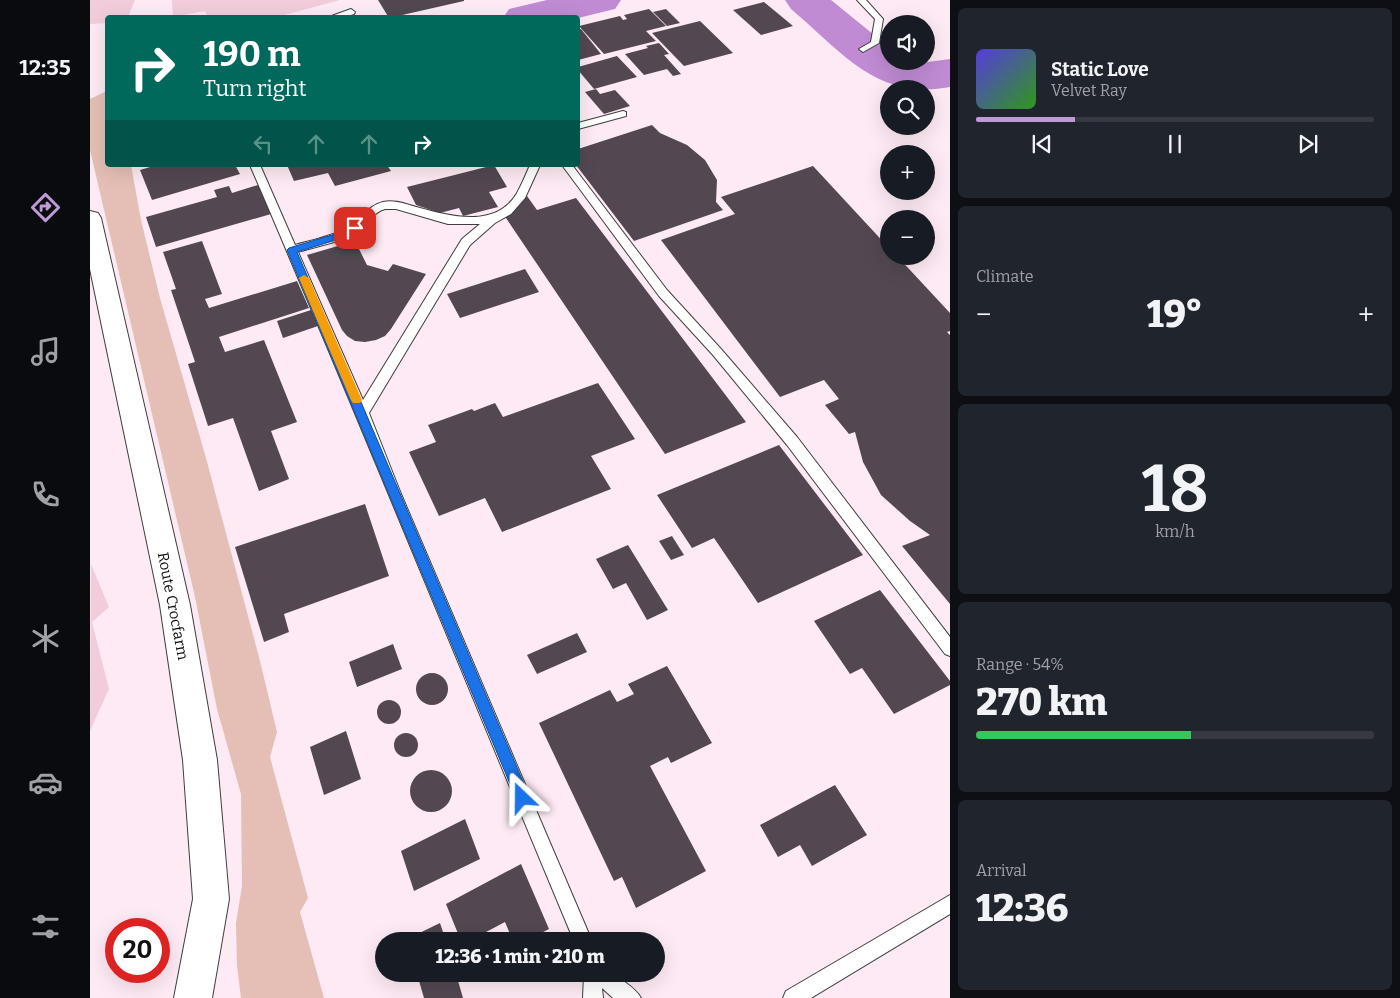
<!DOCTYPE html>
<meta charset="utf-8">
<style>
:root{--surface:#171b24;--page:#20242c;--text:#f1f3f6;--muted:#9ea1a6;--line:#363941;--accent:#c099d7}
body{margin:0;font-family:Bitter,serif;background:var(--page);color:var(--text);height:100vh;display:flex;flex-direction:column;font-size:19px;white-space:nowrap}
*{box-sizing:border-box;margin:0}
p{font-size:16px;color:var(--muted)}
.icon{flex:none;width:28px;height:28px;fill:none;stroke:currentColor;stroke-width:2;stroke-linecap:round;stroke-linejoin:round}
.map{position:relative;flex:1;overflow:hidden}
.drawer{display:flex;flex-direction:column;gap:8px;padding:8px;background:#0d0f14;width:450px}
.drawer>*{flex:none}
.top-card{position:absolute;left:15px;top:15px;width:475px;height:152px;border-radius:5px;box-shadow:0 5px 20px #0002;background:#00695c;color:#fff;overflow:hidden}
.fabs{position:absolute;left:790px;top:15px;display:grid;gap:10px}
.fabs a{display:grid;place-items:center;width:55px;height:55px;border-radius:50%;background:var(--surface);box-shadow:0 5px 20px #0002;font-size:25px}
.speed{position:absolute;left:15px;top:918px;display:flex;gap:10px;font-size:25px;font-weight:700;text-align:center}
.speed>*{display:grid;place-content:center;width:65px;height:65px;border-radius:50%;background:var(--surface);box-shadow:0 5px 20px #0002;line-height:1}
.speed .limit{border:8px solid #d22;background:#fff;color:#111}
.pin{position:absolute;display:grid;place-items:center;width:42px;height:42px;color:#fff;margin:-21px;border-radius:10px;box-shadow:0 2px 8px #0006}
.me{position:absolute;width:55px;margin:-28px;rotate:337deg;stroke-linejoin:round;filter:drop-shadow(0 0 4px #0008)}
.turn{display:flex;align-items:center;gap:18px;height:105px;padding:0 15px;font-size:22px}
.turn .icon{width:65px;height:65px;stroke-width:2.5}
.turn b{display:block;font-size:35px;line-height:42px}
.lanes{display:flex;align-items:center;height:48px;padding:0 15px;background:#0003;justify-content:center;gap:25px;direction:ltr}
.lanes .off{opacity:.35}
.big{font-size:38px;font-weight:800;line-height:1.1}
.drawer .card{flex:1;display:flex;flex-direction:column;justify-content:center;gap:8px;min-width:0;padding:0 18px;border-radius:8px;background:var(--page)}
.drawer .dial{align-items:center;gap:0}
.dial b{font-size:65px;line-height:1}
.song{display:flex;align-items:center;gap:15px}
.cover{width:60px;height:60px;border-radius:8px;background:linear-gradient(135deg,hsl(250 70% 55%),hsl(110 70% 35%))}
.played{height:5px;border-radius:2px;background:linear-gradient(90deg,var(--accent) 25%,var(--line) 25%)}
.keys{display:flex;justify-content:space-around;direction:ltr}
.heat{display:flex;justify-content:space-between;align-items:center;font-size:28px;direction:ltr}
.charge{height:8px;border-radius:4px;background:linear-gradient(90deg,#34c759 54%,var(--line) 0)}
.trip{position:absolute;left:285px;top:932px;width:290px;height:50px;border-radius:25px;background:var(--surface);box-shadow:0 5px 20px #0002;font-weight:800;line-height:50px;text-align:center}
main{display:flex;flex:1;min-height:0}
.menu{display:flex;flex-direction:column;width:90px;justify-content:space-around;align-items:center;background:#090b0e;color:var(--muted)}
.menu .icon{width:35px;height:35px}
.menu .selected{color:var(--accent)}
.menu b{font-size:22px;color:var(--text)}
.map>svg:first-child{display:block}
</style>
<main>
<nav class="menu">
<b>12:35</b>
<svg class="icon selected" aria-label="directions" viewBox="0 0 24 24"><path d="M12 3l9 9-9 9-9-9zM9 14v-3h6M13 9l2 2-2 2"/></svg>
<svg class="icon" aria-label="music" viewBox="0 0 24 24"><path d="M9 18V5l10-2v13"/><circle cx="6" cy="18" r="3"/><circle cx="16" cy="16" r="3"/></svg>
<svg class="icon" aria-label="phone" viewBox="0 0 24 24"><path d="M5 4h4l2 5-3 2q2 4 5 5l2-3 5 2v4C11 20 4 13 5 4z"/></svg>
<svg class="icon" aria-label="climate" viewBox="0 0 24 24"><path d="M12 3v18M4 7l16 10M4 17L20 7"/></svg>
<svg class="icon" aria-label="car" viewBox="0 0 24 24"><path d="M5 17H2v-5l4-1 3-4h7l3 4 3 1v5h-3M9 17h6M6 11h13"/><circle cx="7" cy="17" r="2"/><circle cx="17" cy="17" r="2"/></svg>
<svg class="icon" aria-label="filters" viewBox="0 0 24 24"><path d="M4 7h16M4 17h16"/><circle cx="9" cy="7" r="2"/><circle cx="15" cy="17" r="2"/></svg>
</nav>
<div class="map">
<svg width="860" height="998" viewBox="0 0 860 998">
<rect width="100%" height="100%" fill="#feeaf4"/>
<g fill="#f2ccda">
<polygon points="0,0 45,0 38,17 18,18 17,23 0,24"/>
<polygon points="82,0 250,0 187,17 118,18 115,11 83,17"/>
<polygon points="1,564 19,607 2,622 19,689 0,731"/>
</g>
<polygon fill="#e5bfb6" points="17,91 18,165 41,165 51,220 70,298 116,458 170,661 187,732 180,757 218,898 210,912 234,998 151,998 147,966 146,923 152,886 151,794 127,709 105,597 0,150 0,99"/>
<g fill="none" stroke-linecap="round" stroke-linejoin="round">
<g fill="#c08bd3" fill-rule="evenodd">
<polygon points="457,0 531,0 525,9 488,18 413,18 419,9"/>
<path d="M 695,0 L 741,0 L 799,47 L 799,61 L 830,63 L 860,59 L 860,87 C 787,101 752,52 701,9 Z"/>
</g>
</g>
<g fill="#534852">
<polygon points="288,0 374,0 374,1 299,18"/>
<polygon points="674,2 703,26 671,35 643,10"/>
<polygon points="559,9 576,26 556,31 566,41 514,54 489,26 530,16 533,20 537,19 534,15"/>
<polygon points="576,9 590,23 577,26 563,12"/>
<polygon points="610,21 643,53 594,66 562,33"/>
<polygon points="491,29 511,54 488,60 488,30"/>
<polygon points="569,43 579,54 574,55 591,74 583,76 577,69 554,75 535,54 558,48 556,46"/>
<polygon points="527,56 547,77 504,89 488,70 488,67"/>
<polygon points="506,89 510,94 525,90 540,106 514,114 495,92"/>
<polygon points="562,125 570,133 597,145 615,160 627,180 626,202 633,210 544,241 486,165 488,165 488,149"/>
<polygon points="67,165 145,165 150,174 62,200 50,170"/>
<polygon points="197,165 297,165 301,171 245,186 238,173 204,181"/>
<polygon points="404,165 417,187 399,192 408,207 373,216 369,208 350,213 326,205 317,187"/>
<polygon points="723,166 799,248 799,256 807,256 860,313 860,331 857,332 860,335 860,604 812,546 840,535 820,521 791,495 773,462 765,432 759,434 735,405 749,399 734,380 690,397 571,240 645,214 631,197"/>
<polygon points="168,185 181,214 66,247 56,217 127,197 124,190 139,186 142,193"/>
<polygon points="437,196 447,210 486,198 656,422 575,454 414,215"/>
<polygon points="112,241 132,294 115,299 119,308 207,281 219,308 129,337 135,352 174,340 207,422 181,431 199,479 169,491 143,418 118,426 98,364 105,362 81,290 86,289 73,252"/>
<polygon points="265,241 277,265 298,271 303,264 336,274 301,329 295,336 286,340 275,342 265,341 257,336 252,330 217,255"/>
<polygon points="435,269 449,292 370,318 357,294"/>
<polygon points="221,310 228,326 193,338 187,321"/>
<polygon points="508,383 545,439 501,456 521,489 412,532 395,498 349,516 319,452 346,442 338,425 382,409 384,411 405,403 413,417"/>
<polygon points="689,445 773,555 668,603 624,538 602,548 567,495"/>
<polygon points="275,504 299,576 194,614 199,632 174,642 145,547"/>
<polygon points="582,536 594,555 581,560 569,541"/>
<polygon points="538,545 578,610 557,620 536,583 523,589 506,559"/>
<polygon points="790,590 860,681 860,685 804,714 772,668 760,674 724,621"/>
<polygon points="487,633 497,652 447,674 437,655"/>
<polygon points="303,644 312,669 267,687 259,662"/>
<polygon points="577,666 622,743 581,763 578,757 560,766 616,871 546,908 532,877 524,881 449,723 520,690 527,702 544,694 538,684"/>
<circle cx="342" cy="689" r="16"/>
<circle cx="299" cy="712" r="12"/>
<polygon points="256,731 271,779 234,795 220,747"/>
<circle cx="316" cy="745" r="12"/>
<circle cx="341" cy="791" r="21"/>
<polygon points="745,785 777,835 722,866 710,845 688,857 670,825"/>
<polygon points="375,819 390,859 324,891 311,851"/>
<polygon points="431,864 459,929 436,941 423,941 415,922 379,941 371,941 356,904"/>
<polygon points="350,923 356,941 318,941 317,939"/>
<polygon points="327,974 366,974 373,998 334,998"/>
</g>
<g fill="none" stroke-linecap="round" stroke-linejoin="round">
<g stroke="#3e3e3e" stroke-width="2">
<g id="service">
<polygon points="767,0 776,0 793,19 789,43 773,52 769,49 781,42 785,19"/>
<polygon points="261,9 265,12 264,14 251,18 236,18"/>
<polygon points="533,111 536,112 536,116 488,129 488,123"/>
<path d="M 160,165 L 170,165 L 205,245 C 223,240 243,236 260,226 C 273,219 277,206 293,202 C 305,199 318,205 330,208 C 362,217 407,228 427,193 C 432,184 436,174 440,165 L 450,165 L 435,198 L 421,214 L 405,223 L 380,245 L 279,413 L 311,494 L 502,941 L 484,941 C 376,683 271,423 160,165 ZM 295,209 L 306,209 L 358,224 L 390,224 L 372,239 L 273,400 L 208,252 C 228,246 251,242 268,231 C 278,224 283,212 295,209 Z"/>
<polygon points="472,165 482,165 577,290 631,349 707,437 860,637 860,656 855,654 697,445 623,355 569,296"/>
<polygon points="860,895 860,914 721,998 693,998 696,991"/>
<path d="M 494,974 L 525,974 C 533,982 546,988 551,998 L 523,998 L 512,988 L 513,998 L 493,998 Z"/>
</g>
</g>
<g stroke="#3e3e3e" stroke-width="2">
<polygon id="tertiary" points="0,211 8,213 11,218 100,605 127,760 139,899 122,998 84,998 103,899 93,760 70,605 0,269"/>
</g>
<use href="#service" fill="#fff" fill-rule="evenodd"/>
<use href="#tertiary" fill="#fff" fill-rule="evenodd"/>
</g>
<polygon fill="#1a73e8" stroke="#114b97" points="265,225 270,228 268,230 249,239 207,252 440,798 437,803 432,805 428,803 197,250 199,248 242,235"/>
<polygon fill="#f59e0b" points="214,275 219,278 272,400 270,403 263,403 261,400 209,278"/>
<g text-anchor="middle" stroke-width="5" stroke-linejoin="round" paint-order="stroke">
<g font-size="15" fill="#0b0b0b" stroke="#fff">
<text transform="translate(83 606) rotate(79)" y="5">Route Crocfarm</text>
</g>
</g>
</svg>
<div class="fabs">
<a><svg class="icon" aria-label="sound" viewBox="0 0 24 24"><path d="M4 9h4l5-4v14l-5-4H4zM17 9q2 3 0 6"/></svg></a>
<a><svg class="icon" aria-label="search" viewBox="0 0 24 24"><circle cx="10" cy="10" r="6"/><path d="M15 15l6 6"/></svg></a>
<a>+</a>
<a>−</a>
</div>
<div class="speed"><div class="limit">20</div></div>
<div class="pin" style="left:265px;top:228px;background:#d93025"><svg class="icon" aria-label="arrive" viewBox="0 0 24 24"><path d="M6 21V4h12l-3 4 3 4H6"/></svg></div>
<svg class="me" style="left:432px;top:798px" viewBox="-20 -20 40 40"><path d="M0-17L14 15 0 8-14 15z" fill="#1a73e8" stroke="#fff" stroke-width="4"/></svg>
<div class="trip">12:36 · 1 min · 210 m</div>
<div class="top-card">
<div class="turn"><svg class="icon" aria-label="right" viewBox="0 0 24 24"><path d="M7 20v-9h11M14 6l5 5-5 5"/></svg><div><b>190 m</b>Turn right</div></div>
<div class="lanes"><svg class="icon off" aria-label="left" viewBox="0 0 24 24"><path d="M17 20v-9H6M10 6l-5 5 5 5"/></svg><svg class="icon off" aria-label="ahead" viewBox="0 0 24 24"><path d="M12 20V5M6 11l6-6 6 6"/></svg><svg class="icon off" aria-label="ahead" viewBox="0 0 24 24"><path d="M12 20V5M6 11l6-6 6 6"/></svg><svg class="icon" aria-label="right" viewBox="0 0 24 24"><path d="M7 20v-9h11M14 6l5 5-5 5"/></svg></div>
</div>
</div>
<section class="drawer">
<div class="card">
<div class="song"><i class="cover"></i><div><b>Static Love</b><p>Velvet Ray</p></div></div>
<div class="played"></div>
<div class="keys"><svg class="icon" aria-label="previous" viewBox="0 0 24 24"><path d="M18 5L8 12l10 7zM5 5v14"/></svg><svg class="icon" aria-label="pause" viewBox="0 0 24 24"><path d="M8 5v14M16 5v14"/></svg><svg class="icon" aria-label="next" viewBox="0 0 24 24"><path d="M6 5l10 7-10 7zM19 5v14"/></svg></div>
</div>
<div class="card"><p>Climate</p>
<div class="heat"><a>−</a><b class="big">19°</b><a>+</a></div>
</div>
<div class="card dial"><b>18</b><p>km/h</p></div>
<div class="card"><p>Range · 54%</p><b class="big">270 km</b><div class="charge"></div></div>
<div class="card"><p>Arrival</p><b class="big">12:36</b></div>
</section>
</main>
